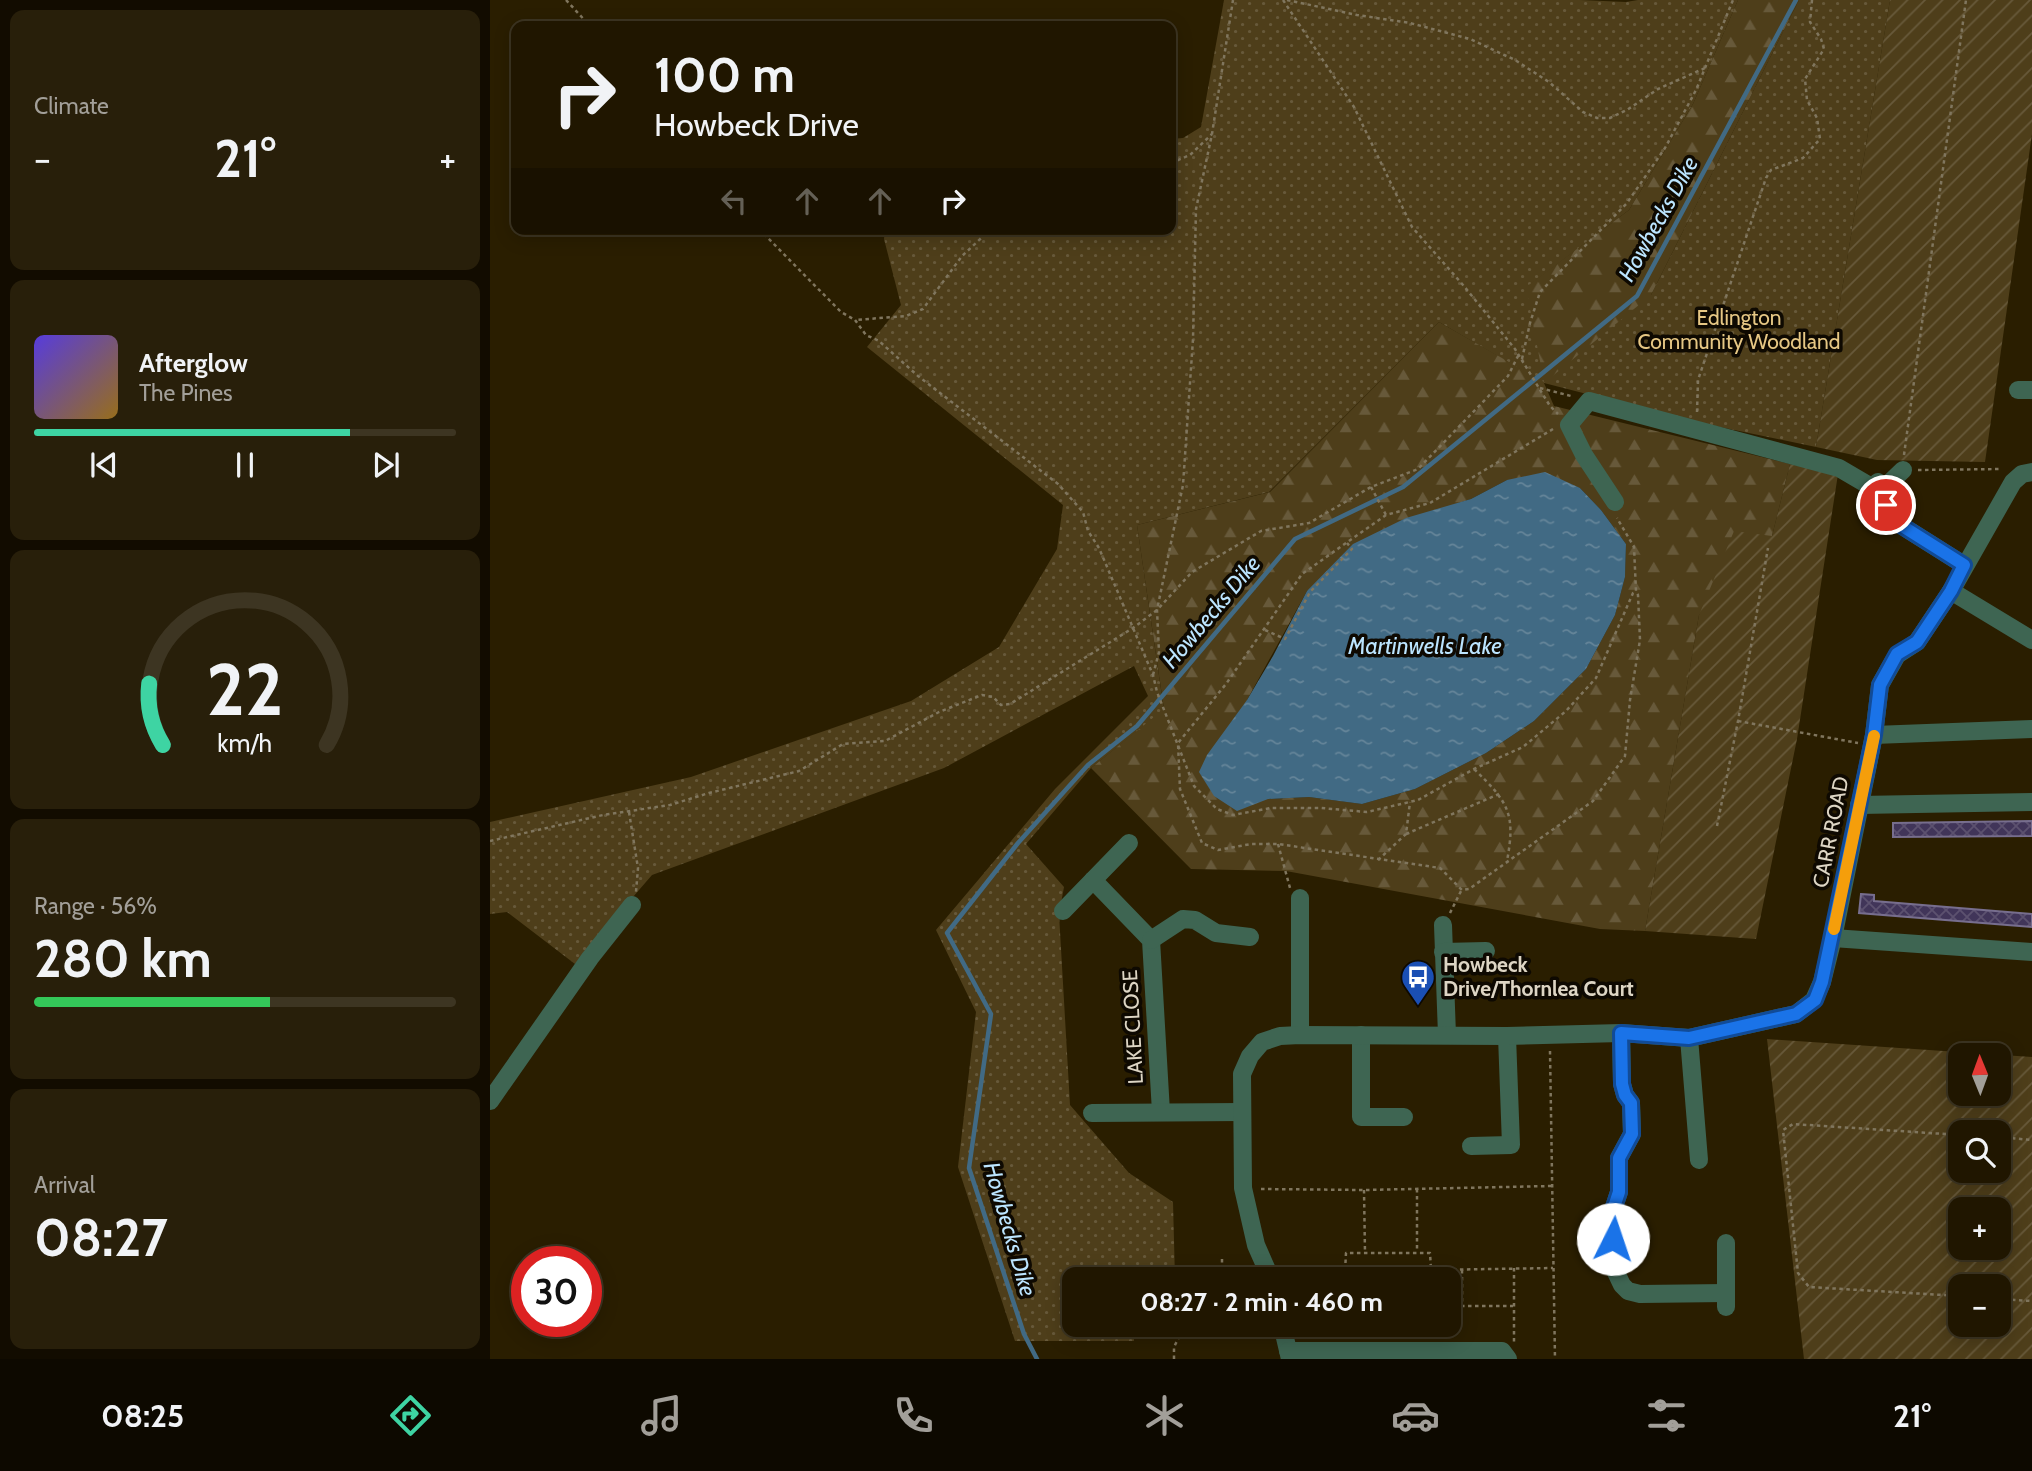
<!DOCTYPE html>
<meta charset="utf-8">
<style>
:root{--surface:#201600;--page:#281f0a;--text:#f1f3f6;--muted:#a29f99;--line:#3d3522;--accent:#3ed4a3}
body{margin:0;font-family:Cabin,sans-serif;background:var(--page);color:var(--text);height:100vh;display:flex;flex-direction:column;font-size:26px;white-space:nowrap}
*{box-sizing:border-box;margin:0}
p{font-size:23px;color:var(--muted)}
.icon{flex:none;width:38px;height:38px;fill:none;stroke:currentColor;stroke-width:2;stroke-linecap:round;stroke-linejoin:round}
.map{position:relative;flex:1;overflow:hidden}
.drawer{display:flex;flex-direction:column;gap:10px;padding:10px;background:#120c00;width:490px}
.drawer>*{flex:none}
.hud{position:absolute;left:21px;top:21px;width:665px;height:214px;border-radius:14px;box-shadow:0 4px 18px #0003,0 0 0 2px var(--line);background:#201600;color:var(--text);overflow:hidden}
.needle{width:46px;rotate:359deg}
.fabs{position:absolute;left:1458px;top:1043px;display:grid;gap:14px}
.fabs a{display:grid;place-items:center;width:63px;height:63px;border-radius:14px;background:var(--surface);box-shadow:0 4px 18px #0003,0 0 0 2px var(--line);font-size:35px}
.speed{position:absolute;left:21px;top:1246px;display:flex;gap:14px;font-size:35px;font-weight:700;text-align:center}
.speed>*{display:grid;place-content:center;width:91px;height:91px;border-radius:50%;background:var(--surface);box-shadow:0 4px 18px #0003,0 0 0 2px var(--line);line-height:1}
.speed .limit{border:10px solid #d22;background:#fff;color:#111}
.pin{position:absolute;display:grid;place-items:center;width:60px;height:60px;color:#fff;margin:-30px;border:4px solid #fff;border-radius:50%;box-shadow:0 2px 7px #0007}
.me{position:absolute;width:77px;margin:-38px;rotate:4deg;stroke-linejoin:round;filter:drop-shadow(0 0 5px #0008)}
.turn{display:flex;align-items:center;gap:24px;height:147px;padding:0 28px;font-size:32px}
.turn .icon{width:91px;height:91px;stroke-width:2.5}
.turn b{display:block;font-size:49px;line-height:60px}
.lanes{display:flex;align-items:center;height:66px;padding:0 28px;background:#0003;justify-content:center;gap:35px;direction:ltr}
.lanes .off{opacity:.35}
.big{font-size:52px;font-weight:700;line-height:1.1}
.drawer .widget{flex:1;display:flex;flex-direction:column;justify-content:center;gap:10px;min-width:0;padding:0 24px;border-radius:14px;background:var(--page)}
.drawer .dial{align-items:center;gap:0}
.dial svg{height:182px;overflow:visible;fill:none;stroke:var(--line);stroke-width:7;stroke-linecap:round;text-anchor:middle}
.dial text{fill:var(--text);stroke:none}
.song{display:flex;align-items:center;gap:21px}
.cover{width:84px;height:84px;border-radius:10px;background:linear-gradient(135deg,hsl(250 70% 55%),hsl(40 70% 35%))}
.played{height:7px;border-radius:4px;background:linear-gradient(90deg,var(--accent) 75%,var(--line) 75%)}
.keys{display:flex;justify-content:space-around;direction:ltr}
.heat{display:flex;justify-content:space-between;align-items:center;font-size:38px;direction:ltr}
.charge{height:10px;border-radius:5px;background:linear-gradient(90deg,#34c759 56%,var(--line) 0)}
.trip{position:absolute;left:572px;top:1267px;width:399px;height:70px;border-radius:14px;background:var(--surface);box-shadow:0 4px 18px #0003,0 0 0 2px var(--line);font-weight:700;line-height:70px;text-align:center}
.tabs{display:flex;height:112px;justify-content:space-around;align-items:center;background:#0d0900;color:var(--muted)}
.tabs .icon{width:49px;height:49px}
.tabs .active{color:var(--accent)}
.tabs b{font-size:32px;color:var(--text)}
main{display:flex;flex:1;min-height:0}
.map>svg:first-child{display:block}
</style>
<main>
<section class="drawer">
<div class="widget"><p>Climate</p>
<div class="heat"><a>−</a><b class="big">21°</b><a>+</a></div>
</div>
<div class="widget">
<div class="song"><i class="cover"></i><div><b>Afterglow</b><p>The Pines</p></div></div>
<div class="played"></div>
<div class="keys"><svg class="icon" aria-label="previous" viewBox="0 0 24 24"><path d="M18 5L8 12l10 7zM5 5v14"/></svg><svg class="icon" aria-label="pause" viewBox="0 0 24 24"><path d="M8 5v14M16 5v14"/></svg><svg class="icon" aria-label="next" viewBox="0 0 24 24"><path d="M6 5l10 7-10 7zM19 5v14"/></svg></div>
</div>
<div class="widget dial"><svg viewBox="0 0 100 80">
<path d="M14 69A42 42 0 1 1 86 69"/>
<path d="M14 69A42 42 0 0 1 8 42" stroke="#3ed4a3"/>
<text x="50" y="56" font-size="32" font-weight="700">22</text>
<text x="50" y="72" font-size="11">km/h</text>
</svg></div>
<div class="widget"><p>Range · 56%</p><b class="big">280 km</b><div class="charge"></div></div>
<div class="widget"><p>Arrival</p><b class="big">08:27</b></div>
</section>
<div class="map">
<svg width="1542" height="1359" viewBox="0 0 1542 1359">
<defs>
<pattern id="grass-dots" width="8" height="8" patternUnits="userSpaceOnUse" patternTransform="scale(1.75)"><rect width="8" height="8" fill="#4e3e1a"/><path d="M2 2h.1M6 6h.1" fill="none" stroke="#67593a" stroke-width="1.8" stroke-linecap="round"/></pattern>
<pattern id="forest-firs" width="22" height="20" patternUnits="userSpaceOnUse" patternTransform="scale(1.75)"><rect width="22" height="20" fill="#4e3e1a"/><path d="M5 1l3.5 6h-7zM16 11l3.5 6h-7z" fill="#67593a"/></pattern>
<pattern id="garden-furrows" width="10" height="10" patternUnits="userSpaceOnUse" patternTransform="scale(1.75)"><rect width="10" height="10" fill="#4e3e1a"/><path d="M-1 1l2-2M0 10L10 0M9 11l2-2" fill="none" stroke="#67593a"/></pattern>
<pattern id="water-ripples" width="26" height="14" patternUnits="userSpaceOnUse" patternTransform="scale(1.75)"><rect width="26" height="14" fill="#416a84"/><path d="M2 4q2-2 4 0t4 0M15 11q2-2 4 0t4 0" fill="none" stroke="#658599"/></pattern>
<pattern id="building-cross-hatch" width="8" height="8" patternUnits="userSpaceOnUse" patternTransform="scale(1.75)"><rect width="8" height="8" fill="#413559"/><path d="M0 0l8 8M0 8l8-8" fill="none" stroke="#5c516f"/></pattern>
</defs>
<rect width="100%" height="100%" fill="#2a1e00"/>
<polygon fill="url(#grass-dots)" points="734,0 1090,0 1136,2 1148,0 1248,0 1203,104 1139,210 1037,287 1161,295 1309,0 1400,0 1326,447 1206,422 1054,383 949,322 779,492 647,525 674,710 601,768 536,844 574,887 569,914 580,1105 639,1173 683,1202 685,1279 584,1279 584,1325 643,1325 644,1341 525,1341 468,1167 486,1012 446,930 565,789 658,696 644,666 454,768 162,875 85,964 17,912 0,914 0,822 201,777 421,701 509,647 567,549 573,505 377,347 411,305 394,239 395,229 681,229 681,139 693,138 711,127"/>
<path fill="url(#forest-firs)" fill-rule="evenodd" d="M 1248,0 L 1309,0 L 1161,295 L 1054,383 L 1064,406 L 1300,464 L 1282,536 L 1209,615 L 1155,931 L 1110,929 L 796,871 L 701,869 L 601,768 L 674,709 L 647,525 L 780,492 L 949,322 L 1054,382 L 1036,287 L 1139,210 L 1203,104 ZM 1017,480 L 1090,488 L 1111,510 L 1136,544 L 1135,577 L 1125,615 L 1096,669 L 1044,721 L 996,753 L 925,789 L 872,804 L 819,797 L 778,799 L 757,700 L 817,591 L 951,509 L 981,499 Z"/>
<g fill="url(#garden-furrows)" fill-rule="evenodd">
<polygon points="1400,0 1542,0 1542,134 1495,462 1387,460 1326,447"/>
<polygon points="1300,464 1348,474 1307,739 1266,939 1155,931 1209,615 1244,531 1282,536"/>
<path d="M 1277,1039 L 1542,1057 L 1542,1359 L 1314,1359 ZM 1470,1055 L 1508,1055 L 1508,1094 L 1470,1094 ZM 1470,1132 L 1508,1132 L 1508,1171 L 1470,1171 ZM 1470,1209 L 1508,1209 L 1508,1248 L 1470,1248 ZM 1470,1286 L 1508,1286 L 1508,1325 L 1470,1325 Z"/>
</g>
<polygon fill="url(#water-ripples)" points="1055,472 1090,488 1111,510 1136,544 1135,577 1125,615 1096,669 1044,721 996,753 925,789 872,804 819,797 778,799 747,811 724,796 709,772 717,755 757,700 783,656 817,591 863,544 916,518 981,499 1017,480"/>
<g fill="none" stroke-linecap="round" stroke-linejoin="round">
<polyline stroke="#416a84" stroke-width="4.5" points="547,1359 534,1334 479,1168 501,1014 457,933 528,843 598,765 647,726 805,539 913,487 1147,296 1306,0"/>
</g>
<g fill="url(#building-cross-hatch)" stroke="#776e8e" stroke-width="2">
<polygon points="1542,821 1542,836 1403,837 1403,823"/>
<polygon points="1371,894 1384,895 1384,901 1542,914 1542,927 1369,913"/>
</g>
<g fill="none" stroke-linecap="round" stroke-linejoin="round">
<g stroke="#80765e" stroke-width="2.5" stroke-dasharray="3.5 3.5" stroke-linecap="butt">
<polyline points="76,0 100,26"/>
<polyline points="793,0 864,107 922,227 973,285 1025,349 1060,406 1068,414"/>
<polyline points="797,0 867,15 920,23 980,39 1025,60 1059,82 1093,112 1107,118 1120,118 1137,110 1168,89 1215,68"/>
<polyline points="681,163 700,155 722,134"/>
<polyline points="269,229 351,312 365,320"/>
<polyline points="501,229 472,256 433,309 416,316 365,320 376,335 389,341 428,376 568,484 593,512 598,531 609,548 663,675 667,692 704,786 727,809 743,815 781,808 831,808 877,812 928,800 984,769 1033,747 1076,711 1106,678 1143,593 1146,591"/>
<polyline points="1032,359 1040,323 1050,292 1137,203 1175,148 1206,90 1243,0"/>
<polyline points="1050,388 1081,396"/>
<polyline points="1207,412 1208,380 1276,178 1281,170 1313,158 1330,139 1327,118 1317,100 1315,79 1334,49 1331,39 1320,22 1322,0"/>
<polyline points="1063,429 940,503 896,515 812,574 736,684 688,743 690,789 712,843 728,850 761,844 788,844 950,868 972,890 979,889 1103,801 1135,756 1140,700 1150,640 1148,595 1146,591 1144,547 1127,518"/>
<polyline points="1414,455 1476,0"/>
<polyline points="1428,470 1512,469"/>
<polyline points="881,487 896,515"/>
<polyline points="775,630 795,639 820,592 862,549 857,543"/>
<polyline points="663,675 669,652 667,610 693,485 703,339 706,209 722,134 743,0"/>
<polyline points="1248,721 1368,743"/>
<path d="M 984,769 C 1018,802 1026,813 1017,861"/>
<polyline points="139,812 148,868 146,892"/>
<polyline points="1227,826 1248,721 1278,548"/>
<polyline points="916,834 1009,794"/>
<polyline points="0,841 113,815 180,805 219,793 309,771 353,744 395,741 449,712 492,695 503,697 511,705 520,704 643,628 667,610 702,572 771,531 819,523 881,487 928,469 1018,376 1029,354"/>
<polyline points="788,844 800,888"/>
<polyline points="888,860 916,834 920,802"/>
<polyline points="960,913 971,891"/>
<polyline points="1060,1051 1065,1359"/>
<polyline points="1470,1135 1303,1124 1293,1130 1308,1273 1319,1287 1470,1296"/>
<polyline points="1508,1137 1542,1140"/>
<polyline points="771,1189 874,1190 1061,1186"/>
<polyline points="927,1189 927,1252"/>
<polyline points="874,1190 875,1253"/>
<polyline points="732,1259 732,1279"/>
<polyline points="1024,1268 1024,1342"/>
<polyline points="972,1270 972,1306 1023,1306"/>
<polyline points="794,1274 855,1272 856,1253 940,1253 941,1270 1063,1268"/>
<polyline points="1508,1299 1542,1301"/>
<polyline points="841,1325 842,1335"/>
<polyline points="684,1359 684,1347 695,1325"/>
</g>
<g stroke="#3e6552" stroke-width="18">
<polyline points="1528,390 1542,390"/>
<polyline points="1542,472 1532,474 1523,482 1461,591 1427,642 1407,655 1390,685 1384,735 1343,938 1542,952"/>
<polyline points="1388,482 1401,519 1474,565"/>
<polyline points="1125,502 1094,455 1079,425 1099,401 1349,468 1390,492 1413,470"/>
<polyline points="1461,591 1542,640"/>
<polyline points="1384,735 1542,729"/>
<polyline points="1369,805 1542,802"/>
<polyline points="603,880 661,940 671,1112"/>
<polyline points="810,898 810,1035"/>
<polyline points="573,911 639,843"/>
<polyline points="953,925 957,1035"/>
<polyline points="661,940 693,919 705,920 726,933 760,937"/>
<polyline points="953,952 996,951"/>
<polyline points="1131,1033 1132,1084 1135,1095 1141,1103 1142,1134 1129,1158 1129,1192 1122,1213 1123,1266 1132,1285 1138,1291 1150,1294 1236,1293"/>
<polyline points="871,1035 871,1117 914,1117"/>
<polyline points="1199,1038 1209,1160"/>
<polyline points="0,1101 100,958 142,905"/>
<polyline points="602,1113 752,1112"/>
<polyline points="981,1146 1021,1145 1017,1036"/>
<polyline points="781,1279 766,1245 753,1188 752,1074 760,1056 772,1042 790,1036 810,1035 1017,1036 1131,1033 1199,1038 1306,1014 1324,1000 1332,982 1343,938"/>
<polyline points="1236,1307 1236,1243"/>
<polyline points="792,1325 800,1359"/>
<polyline points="798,1351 1012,1351 1018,1359"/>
</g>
</g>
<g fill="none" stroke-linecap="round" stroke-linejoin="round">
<g stroke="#114b97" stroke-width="18">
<polyline id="route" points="1123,1239 1122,1213 1129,1192 1129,1158 1142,1134 1141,1103 1135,1095 1132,1084 1131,1033 1199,1038 1306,1014 1325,1000 1332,982 1384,735 1390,685 1407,654 1427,642 1461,591 1474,565 1401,519 1396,505"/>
</g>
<use href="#route" stroke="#1a73e8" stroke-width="12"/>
<polyline stroke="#f59e0b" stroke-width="12" points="1344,929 1384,736"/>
</g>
<defs>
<g id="bus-pin" transform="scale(1.75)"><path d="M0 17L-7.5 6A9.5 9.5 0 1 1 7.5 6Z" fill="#1a4fb4" stroke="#0e0901"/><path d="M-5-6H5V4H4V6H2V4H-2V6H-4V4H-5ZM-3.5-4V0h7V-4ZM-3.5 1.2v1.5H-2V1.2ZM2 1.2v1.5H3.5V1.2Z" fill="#fff"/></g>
</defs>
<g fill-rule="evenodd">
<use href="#bus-pin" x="928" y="977"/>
</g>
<g text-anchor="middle" stroke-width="7" stroke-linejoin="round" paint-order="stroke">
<g font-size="21" fill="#e6c784" stroke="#0e0901">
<text x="1249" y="325">Edlington<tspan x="1249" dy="24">Community Woodland</tspan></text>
</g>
<g font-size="21" fill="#ddd5c4" stroke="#0e0901">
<text transform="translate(1341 832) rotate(-79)" y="7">CARR ROAD</text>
<text transform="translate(643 1027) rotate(-93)" y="7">LAKE CLOSE</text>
</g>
<g font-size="21" font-weight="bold" fill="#ddd5c4" stroke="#0e0901" text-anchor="start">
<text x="953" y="972">Howbeck<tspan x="953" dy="24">Drive/Thornlea Court</tspan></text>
</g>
<g font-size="23" font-style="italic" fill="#bce5ff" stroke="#0e0901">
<text transform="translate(1168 219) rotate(-61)" y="8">Howbecks Dike</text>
<text transform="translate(721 612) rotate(-50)" y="8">Howbecks Dike</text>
<text x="935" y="654">Martinwells Lake</text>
<text transform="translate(520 1229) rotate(74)" y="8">Howbecks Dike</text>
</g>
</g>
</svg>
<div class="fabs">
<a><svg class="needle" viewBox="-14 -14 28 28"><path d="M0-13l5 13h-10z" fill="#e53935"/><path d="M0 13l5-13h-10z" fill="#a29f99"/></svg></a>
<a><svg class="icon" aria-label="search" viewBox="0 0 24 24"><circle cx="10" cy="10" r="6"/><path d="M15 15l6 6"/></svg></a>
<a>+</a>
<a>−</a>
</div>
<div class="speed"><div class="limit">30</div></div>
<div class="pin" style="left:1396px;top:505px;background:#d93025"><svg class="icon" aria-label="arrive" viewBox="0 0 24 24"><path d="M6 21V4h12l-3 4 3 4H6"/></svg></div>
<svg class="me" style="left:1123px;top:1239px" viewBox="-20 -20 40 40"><circle r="19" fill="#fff"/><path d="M0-13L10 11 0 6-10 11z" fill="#1a73e8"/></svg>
<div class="trip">08:27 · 2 min · 460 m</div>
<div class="hud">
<div class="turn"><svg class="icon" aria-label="right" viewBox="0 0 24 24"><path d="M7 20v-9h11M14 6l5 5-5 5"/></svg><div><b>100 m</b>Howbeck Drive</div></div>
<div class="lanes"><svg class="icon off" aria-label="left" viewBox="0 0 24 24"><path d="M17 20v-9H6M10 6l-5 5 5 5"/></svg><svg class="icon off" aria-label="ahead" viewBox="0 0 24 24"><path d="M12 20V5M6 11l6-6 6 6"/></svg><svg class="icon off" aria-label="ahead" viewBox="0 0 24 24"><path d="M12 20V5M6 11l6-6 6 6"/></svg><svg class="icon" aria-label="right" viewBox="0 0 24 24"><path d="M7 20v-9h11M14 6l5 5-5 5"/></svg></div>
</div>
</div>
</main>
<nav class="tabs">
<b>08:25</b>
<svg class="icon active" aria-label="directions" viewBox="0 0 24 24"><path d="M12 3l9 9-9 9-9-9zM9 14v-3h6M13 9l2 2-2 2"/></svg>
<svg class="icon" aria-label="music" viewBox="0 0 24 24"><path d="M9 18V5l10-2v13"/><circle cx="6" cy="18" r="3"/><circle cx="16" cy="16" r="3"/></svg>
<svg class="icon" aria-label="phone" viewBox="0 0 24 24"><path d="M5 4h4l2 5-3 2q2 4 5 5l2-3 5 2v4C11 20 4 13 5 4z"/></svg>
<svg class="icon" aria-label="climate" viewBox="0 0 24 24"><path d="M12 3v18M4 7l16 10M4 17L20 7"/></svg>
<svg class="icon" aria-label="car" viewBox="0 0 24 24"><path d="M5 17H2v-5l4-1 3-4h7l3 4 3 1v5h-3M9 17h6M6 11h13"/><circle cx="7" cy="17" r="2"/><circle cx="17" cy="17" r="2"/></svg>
<svg class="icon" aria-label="filters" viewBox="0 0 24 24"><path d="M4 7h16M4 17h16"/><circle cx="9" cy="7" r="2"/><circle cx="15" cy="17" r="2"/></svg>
<b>21°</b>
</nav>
